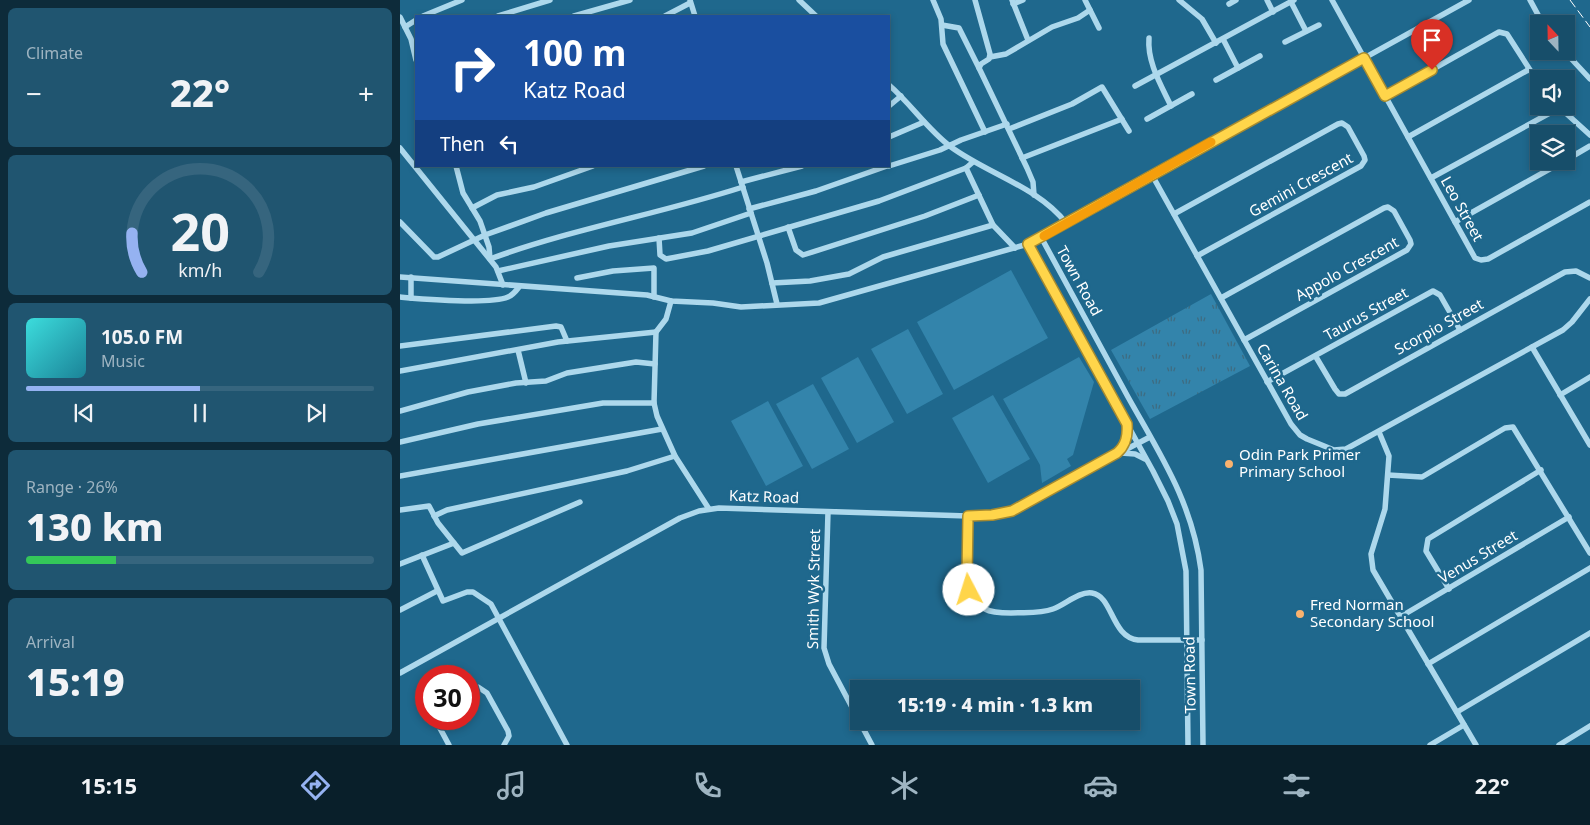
<!DOCTYPE html>
<meta charset="utf-8">
<style>
:root{--surface:#174e6a;--page:#205570;--text:#f1f3f6;--muted:#9eb4c1;--line:#36657e;--accent:#95b2f1}
body{margin:0;font-family:"Noto Sans",sans-serif;background:var(--page);color:var(--text);height:100vh;display:flex;flex-direction:column;font-size:19px;white-space:nowrap}
*{box-sizing:border-box;margin:0}
p{font-size:16px;color:var(--muted)}
.icon{flex:none;width:28px;height:28px;fill:none;stroke:currentColor;stroke-width:2;stroke-linecap:round;stroke-linejoin:round}
.map{position:relative;flex:1;overflow:hidden}
.panel{display:flex;flex-direction:column;gap:8px;padding:8px;background:#0d2b3a;width:400px}
.panel>*{flex:none}
.top-card{position:absolute;left:15px;top:15px;width:475px;height:152px;border-radius:0px;box-shadow:0 2px 8px #0003,0 0 0 1px var(--line);background:#1a4fa0;color:#fff;overflow:hidden}
.needle{width:32px;rotate:338deg}
.buttons{position:absolute;left:1130px;top:15px;display:grid;gap:10px}
.buttons a{display:grid;place-items:center;width:45px;height:45px;border-radius:0px;background:var(--surface);box-shadow:0 2px 8px #0003,0 0 0 1px var(--line);font-size:25px}
.speed{position:absolute;left:15px;top:665px;display:flex;gap:10px;font-size:25px;font-weight:700;text-align:center}
.speed>*{display:grid;place-content:center;width:65px;height:65px;border-radius:50%;background:var(--surface);box-shadow:0 2px 8px #0003,0 0 0 1px var(--line);line-height:1}
.speed .limit{border:8px solid #d22;background:#fff;color:#111}
.pin{position:absolute;display:grid;place-items:center;width:42px;height:42px;color:#fff;margin:-51px -21px;border-radius:50% 50% 50% 0;rotate:-45deg;box-shadow:0 0 5px #0007}
.pin .icon{rotate:45deg}
.me{position:absolute;width:55px;margin:-28px;rotate:355deg;stroke-linejoin:round;filter:drop-shadow(0 0 4px #0008)}
.turn{display:flex;align-items:center;gap:18px;height:105px;padding:0 25px;font-size:22px}
.turn .icon{width:65px;height:65px;stroke-width:2.5}
.turn b{display:block;font-size:35px;line-height:42px}
.then{display:flex;align-items:center;height:48px;padding:0 25px;background:#0003;gap:10px;font-size:19px}
.big{font-size:38px;font-weight:800;line-height:1.1}
.panel .card{flex:1;display:flex;flex-direction:column;justify-content:center;gap:8px;min-width:0;padding:0 18px;border-radius:8px;background:var(--page)}
.panel .dial{align-items:center;gap:0}
.dial svg{height:130px;overflow:visible;fill:none;stroke:var(--line);stroke-width:7;stroke-linecap:round;text-anchor:middle}
.dial text{fill:var(--text);stroke:none}
.song{display:flex;align-items:center;gap:15px}
.cover{width:60px;height:60px;border-radius:8px;background:linear-gradient(135deg,hsl(180 70% 55%),hsl(190 70% 35%))}
.played{height:5px;border-radius:2px;background:linear-gradient(90deg,var(--accent) 50%,var(--line) 50%)}
.keys{display:flex;justify-content:space-around;direction:ltr}
.heat{display:flex;justify-content:space-between;align-items:center;font-size:28px;direction:ltr}
.charge{height:8px;border-radius:4px;background:linear-gradient(90deg,#34c759 26%,var(--line) 0)}
.trip{position:absolute;left:450px;top:680px;width:290px;height:50px;border-radius:0px;background:var(--surface);box-shadow:0 2px 8px #0003,0 0 0 1px var(--line);font-weight:800;line-height:50px;text-align:center}
.tab-bar{display:flex;height:80px;justify-content:space-around;align-items:center;background:#091f2a;color:var(--muted)}
.tab-bar .icon{width:35px;height:35px}
.tab-bar .current{color:var(--accent)}
.tab-bar b{font-size:22px;color:var(--text)}
main{display:flex;flex:1;min-height:0}
.map>svg:first-child{display:block}
</style>
<main>
<section class="panel">
<div class="card"><p>Climate</p>
<div class="heat"><a>−</a><b class="big">22°</b><a>+</a></div>
</div>
<div class="card dial"><svg viewBox="0 0 100 80">
<path d="M14 69A42 42 0 1 1 86 69"/>
<path d="M14 69A42 42 0 0 1 8 45" stroke="#95b2f1"/>
<text x="50" y="56" font-size="32" font-weight="700">20</text>
<text x="50" y="72" font-size="11">km/h</text>
</svg></div>
<div class="card">
<div class="song"><i class="cover"></i><div><b>105.0 FM</b><p>Music</p></div></div>
<div class="played"></div>
<div class="keys"><svg class="icon" aria-label="previous" viewBox="0 0 24 24"><path d="M18 5L8 12l10 7zM5 5v14"/></svg><svg class="icon" aria-label="pause" viewBox="0 0 24 24"><path d="M8 5v14M16 5v14"/></svg><svg class="icon" aria-label="next" viewBox="0 0 24 24"><path d="M6 5l10 7-10 7zM19 5v14"/></svg></div>
</div>
<div class="card"><p>Range · 26%</p><b class="big">130 km</b><div class="charge"></div></div>
<div class="card"><p>Arrival</p><b class="big">15:19</b></div>
</section>
<div class="map">
<svg width="1190" height="745" viewBox="0 0 1190 745">
<defs>
<pattern id="grass-tufts" width="24" height="20" patternUnits="userSpaceOnUse" patternTransform="scale(1.25)"><rect width="24" height="20" fill="#3384ab"/><path d="M3 7l-1-3M5 7V3M7 7l1-3M15 17l-1-3M17 17v-4M19 17l1-3" fill="none" stroke="#3e6b80"/></pattern>
</defs>
<rect width="100%" height="100%" fill="#1f688d"/>
<polygon fill="url(#grass-tufts)" points="811,294 850,366 750,419 711,350"/>
<g fill="#3384ab">
<polygon points="611,270 648,338 554,390 517,322"/>
<polygon points="508,329 543,394 507,414 471,349"/>
<polygon points="458,357 494,422 457,443 421,378"/>
<polygon points="679,357 694,382 673,455 667,459 671,466 642,483 640,465 603,399"/>
<polygon points="413,384 449,449 412,469 376,404"/>
<polygon points="593,395 630,459 588,483 552,418"/>
<polygon points="368,401 403,466 366,486 331,421"/>
</g>
<g fill="none" stroke-linecap="round" stroke-linejoin="round">
<g stroke="#add8ec" stroke-width="5.5">
<polyline points="290,0 295,16"/>
<polyline points="399,0 416,16"/>
<polyline points="533,0 541,19 543,44 585,132"/>
<polyline points="575,0 590,54 589,59 581,64 579,68 627,168 633,182 634,195"/>
<polyline points="612,0 628,40"/>
<polyline points="685,0 699,28"/>
<polyline points="779,0 802,19 816,43"/>
<polyline points="867,0 873,12"/>
<polyline points="932,0 1075,258 1081,260 1088,259 1190,202"/>
<polyline points="1130,0 1143,24"/>
<polyline points="891,2 906,31"/>
<polyline points="613,4 623,0"/>
<polyline points="829,4 836,0"/>
<polyline points="23,16 62,0"/>
<polyline points="98,16 150,0"/>
<polyline points="174,16 230,0"/>
<polyline points="265,16 290,3"/>
<polyline points="0,17 11,39 16,60"/>
<polyline points="542,25 559,28 579,68"/>
<polyline points="5,27 16,20"/>
<path d="M 749,38 C 747,62 761,85 771,106"/>
<polyline points="823,39 838,68"/>
<polyline points="885,42 919,25"/>
<polyline points="1164,51 1190,79"/>
<polyline points="590,57 606,54 652,27 678,18 690,10"/>
<polyline points="816,80 860,56"/>
<path d="M 489,85 C 511,104 528,130 551,147 C 588,174 638,187 666,223"/>
<polyline points="735,86 894,0"/>
<polyline points="985,96 1099,32 1107,34 1139,84"/>
<polyline points="489,106 501,96"/>
<polyline points="1158,106 1190,135"/>
<polyline points="747,119 792,94"/>
<polyline points="609,129 672,104 702,87 729,131"/>
<polyline points="489,137 524,122"/>
<polyline points="1008,137 1128,70"/>
<polyline points="0,148 96,267 103,285"/>
<polyline points="622,158 722,119"/>
<polyline points="1166,160 1190,146"/>
<path d="M 56,166 L 63,193 L 80,221 L 89,247 L 90,259 C 172,229 259,214 343,187"/>
<polyline points="336,166 367,263 377,304"/>
<polyline points="489,166 540,150 561,140 607,124"/>
<polyline points="566,168 593,225 615,248"/>
<polyline points="752,175 891,424 900,435 907,439 934,450 946,449 1163,330 1172,322 1190,299"/>
<polyline points="1031,178 1159,108"/>
<polyline points="341,182 402,166"/>
<polyline points="72,208 97,195 134,187 193,166"/>
<polyline points="349,209 416,191 487,166"/>
<polyline points="774,214 938,124 942,123 948,127 964,156 965,160 961,166 797,256"/>
<polyline points="0,222 34,257 38,257 85,235 146,213 304,166"/>
<polyline points="1055,222 1164,161"/>
<polyline points="388,227 396,250 403,255 525,216 579,195"/>
<path d="M 641,237 C 670,290 699,344 728,397 C 761,456 792,502 801,570 L 803,745"/>
<polyline points="259,238 260,255 266,259 308,251 479,201 566,168 573,162"/>
<polyline points="628,244 753,471 768,501 777,524 786,571 788,745"/>
<polyline points="98,271 209,246 292,233 351,213"/>
<polyline points="0,277 247,295 271,301 313,303 341,307 419,303 628,244 1069,0"/>
<polyline points="177,278 213,271 254,268 254,297"/>
<polyline points="372,283 410,281 449,274 483,257 593,225"/>
<path d="M 0,297 C 23,299 89,305 108,297 C 113,295 116,291 119,287"/>
<polyline points="11,298 11,277"/>
<polyline points="821,298 984,208 988,207 994,211 1010,240 1011,244 1007,250 844,340"/>
<polyline points="271,301 266,319 256,332 254,403 257,416 275,456 309,509"/>
<polyline points="0,346 156,326 161,327 167,341"/>
<polyline points="1132,347 1190,445"/>
<polyline points="118,350 126,383"/>
<polyline points="916,357 935,389 939,394 945,394 1165,272 1176,271 1190,278"/>
<polyline points="0,371 158,342 256,332"/>
<polyline points="867,382 1033,291 1040,295 1060,330"/>
<polyline points="1160,395 1190,377"/>
<polyline points="0,411 68,392 116,383 146,381 167,373 236,362 255,364"/>
<polyline points="979,432 989,456 985,509 971,554 973,570 1076,745"/>
<polyline points="0,442 78,424 203,403 254,403"/>
<polyline points="719,452 726,440 727,426"/>
<polyline points="721,453 735,454 745,459"/>
<polyline points="988,475 1022,477 1105,428 1113,427 1190,553"/>
<polyline points="0,476 262,429"/>
<polyline points="0,510 29,506 38,523 62,553 180,502"/>
<polyline points="428,512 424,648 429,664 472,745"/>
<polyline points="34,516 47,510 227,471 275,456"/>
<path d="M 568,516 C 567,540 558,596 585,609 C 592,613 603,613 611,613 C 625,612 640,614 653,609 C 665,605 679,591 692,593 C 713,596 711,637 738,640 L 802,640"/>
<polyline points="22,555 43,601 67,592 73,592 91,604 167,745"/>
<polyline points="0,564 54,543"/>
<polyline points="1049,589 1026,551 1028,539 1141,470"/>
<polyline points="0,610 37,591"/>
<polyline points="1000,617 1169,517"/>
<polyline points="1028,664 1190,568"/>
<polyline points="0,673 280,518 299,511 319,508 568,516 602,514 621,507 648,490 750,437"/>
<polyline points="69,690 78,687 87,693 108,731 109,736 104,745"/>
<polyline points="1057,712 1190,633"/>
<polyline points="35,719 49,745"/>
<polyline points="1030,745 1064,725"/>
<polyline points="1159,745 1190,726"/>
</g>
<polyline stroke="#fff" stroke-width="1" stroke-dasharray="9 4" stroke-linecap="butt" points="1170,0 1190,27"/>
</g>
<g fill="none" stroke-linecap="round" stroke-linejoin="round">
<g stroke="#a68a30" stroke-width="12">
<path id="route" d="M 569,590 L 567,578 L 568,516 L 592,515 L 612,511 L 717,453 C 726,445 728,436 727,424 L 628,244 L 964,58 L 985,96 L 1032,70"/>
</g>
<use href="#route" stroke="#ffd54a" stroke-width="9"/>
<polyline stroke="#f59e0b" stroke-width="9" points="644,236 811,142"/>
</g>
<g fill="#fab26e" stroke="#1f688d" stroke-width="2">
<circle cx="829" cy="464" r="5"/>
<circle cx="900" cy="614" r="5"/>
</g>
<g text-anchor="middle" stroke-width="5" stroke-linejoin="round" paint-order="stroke">
<g font-size="15" fill="#fff" stroke="#1f688d">
<text transform="translate(901 185) rotate(-29)" y="5">Gemini Crescent</text>
<text transform="translate(1062 209) rotate(61)" y="5">Leo Street</text>
<text transform="translate(947 269) rotate(-29)" y="5">Appolo Crescent</text>
<text transform="translate(679 281) rotate(61)" y="5">Town Road</text>
<text transform="translate(966 314) rotate(-29)" y="5">Taurus Street</text>
<text transform="translate(1039 327) rotate(-29)" y="5">Scorpio Street</text>
<text transform="translate(882 382) rotate(60)" y="5">Carina Road</text>
<text transform="translate(364 497) rotate(2)" y="5">Katz Road</text>
<text transform="translate(1078 557) rotate(-31)" y="5">Venus Street</text>
<text transform="translate(414 589) rotate(-89)" y="5">Smith Wyk Street</text>
<text transform="translate(790 675) rotate(-91)" y="5">Town Road</text>
</g>
<g font-size="15" fill="#fff" stroke="#1f688d" text-anchor="start">
<text x="839" y="460">Odin Park Primer<tspan x="839" dy="17">Primary School</tspan></text>
<text x="910" y="610">Fred Norman<tspan x="910" dy="17">Secondary School</tspan></text>
</g>
</g>
</svg>
<div class="buttons">
<a><svg class="needle" viewBox="-14 -14 28 28"><path d="M0-13l5 13h-10z" fill="#e53935"/><path d="M0 13l5-13h-10z" fill="#9eb4c1"/></svg></a>
<a><svg class="icon" aria-label="sound" viewBox="0 0 24 24"><path d="M4 9h4l5-4v14l-5-4H4zM17 9q2 3 0 6"/></svg></a>
<a><svg class="icon" aria-label="layers" viewBox="0 0 24 24"><path d="M12 4l9 5-9 5-9-5zM3 14l9 5 9-5"/></svg></a>
</div>
<div class="speed"><div class="limit">30</div></div>
<div class="pin" style="left:1032px;top:70px;background:#d93025"><svg class="icon" aria-label="arrive" viewBox="0 0 24 24"><path d="M6 21V4h12l-3 4 3 4H6"/></svg></div>
<svg class="me" style="left:569px;top:590px" viewBox="-20 -20 40 40"><circle r="19" fill="#fff"/><path d="M0-13L10 11 0 6-10 11z" fill="#ffd54a"/></svg>
<div class="trip">15:19 · 4 min · 1.3 km</div>
<div class="top-card">
<div class="turn"><svg class="icon" aria-label="right" viewBox="0 0 24 24"><path d="M7 20v-9h11M14 6l5 5-5 5"/></svg><div><b>100 m</b>Katz Road</div></div>
<div class="then">Then<svg class="icon" aria-label="left" viewBox="0 0 24 24"><path d="M17 20v-9H6M10 6l-5 5 5 5"/></svg></div>
</div>
</div>
</main>
<nav class="tab-bar">
<b>15:15</b>
<svg class="icon current" aria-label="directions" viewBox="0 0 24 24"><path d="M12 3l9 9-9 9-9-9zM9 14v-3h6M13 9l2 2-2 2"/></svg>
<svg class="icon" aria-label="music" viewBox="0 0 24 24"><path d="M9 18V5l10-2v13"/><circle cx="6" cy="18" r="3"/><circle cx="16" cy="16" r="3"/></svg>
<svg class="icon" aria-label="phone" viewBox="0 0 24 24"><path d="M5 4h4l2 5-3 2q2 4 5 5l2-3 5 2v4C11 20 4 13 5 4z"/></svg>
<svg class="icon" aria-label="climate" viewBox="0 0 24 24"><path d="M12 3v18M4 7l16 10M4 17L20 7"/></svg>
<svg class="icon" aria-label="car" viewBox="0 0 24 24"><path d="M5 17H2v-5l4-1 3-4h7l3 4 3 1v5h-3M9 17h6M6 11h13"/><circle cx="7" cy="17" r="2"/><circle cx="17" cy="17" r="2"/></svg>
<svg class="icon" aria-label="filters" viewBox="0 0 24 24"><path d="M4 7h16M4 17h16"/><circle cx="9" cy="7" r="2"/><circle cx="15" cy="17" r="2"/></svg>
<b>22°</b>
</nav>
